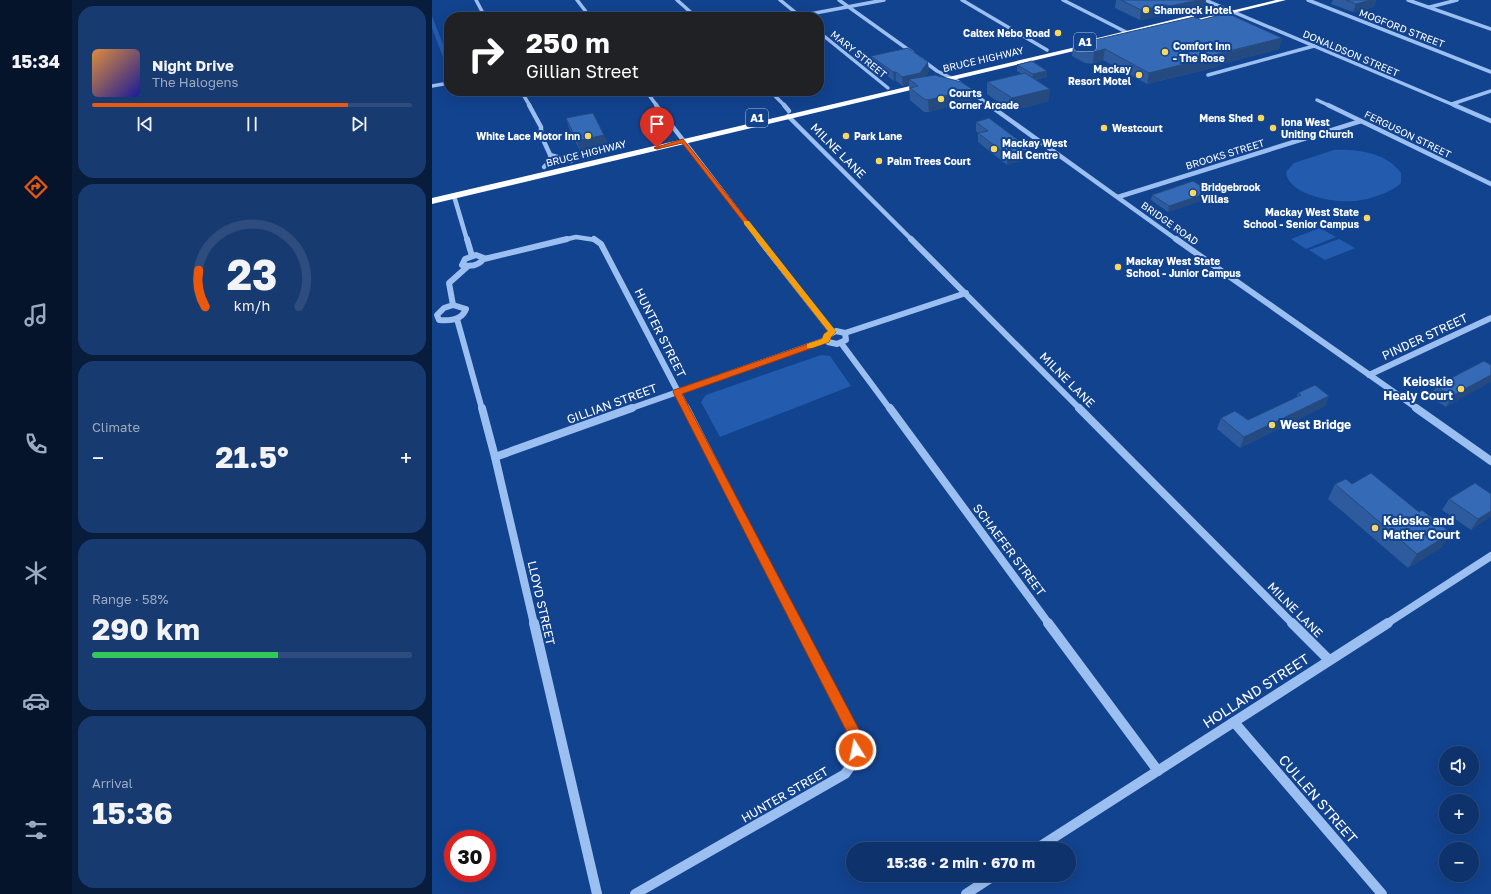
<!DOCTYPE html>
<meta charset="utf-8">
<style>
:root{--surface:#0e326b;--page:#173a71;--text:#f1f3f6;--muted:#9baac1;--line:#2e4d7e;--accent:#ea580c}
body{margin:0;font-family:"Golos Text",sans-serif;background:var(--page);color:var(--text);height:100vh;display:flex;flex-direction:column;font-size:15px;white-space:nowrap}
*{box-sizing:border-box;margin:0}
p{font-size:13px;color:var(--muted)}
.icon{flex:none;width:22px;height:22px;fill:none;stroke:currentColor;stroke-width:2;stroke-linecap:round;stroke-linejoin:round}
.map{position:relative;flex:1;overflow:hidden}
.side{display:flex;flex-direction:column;gap:6px;padding:6px;background:#081c3b;width:360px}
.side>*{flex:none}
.hud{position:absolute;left:12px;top:12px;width:380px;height:84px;border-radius:16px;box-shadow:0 4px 16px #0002,0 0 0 1px var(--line);background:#202124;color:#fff;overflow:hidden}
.controls{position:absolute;left:1007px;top:746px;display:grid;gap:8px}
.controls a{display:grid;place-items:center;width:40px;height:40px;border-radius:50%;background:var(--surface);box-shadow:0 4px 16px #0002,0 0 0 1px var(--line);font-size:20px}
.speed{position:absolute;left:12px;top:830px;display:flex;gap:8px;font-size:20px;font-weight:700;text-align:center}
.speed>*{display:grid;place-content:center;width:52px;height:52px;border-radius:50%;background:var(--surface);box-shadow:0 4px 16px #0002,0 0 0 1px var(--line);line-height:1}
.speed .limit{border:6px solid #d22;background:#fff;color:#111}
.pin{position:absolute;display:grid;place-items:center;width:34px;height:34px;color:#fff;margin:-41px -17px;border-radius:50% 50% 50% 0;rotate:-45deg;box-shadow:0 0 4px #0007}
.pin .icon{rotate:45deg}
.me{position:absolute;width:44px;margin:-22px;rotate:350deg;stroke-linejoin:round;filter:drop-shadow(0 0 3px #0008)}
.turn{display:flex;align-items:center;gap:14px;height:84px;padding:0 16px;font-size:18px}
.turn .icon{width:52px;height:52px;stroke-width:2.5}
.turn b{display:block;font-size:28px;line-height:34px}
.big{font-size:30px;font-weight:700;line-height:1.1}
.side .card{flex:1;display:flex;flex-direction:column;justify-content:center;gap:6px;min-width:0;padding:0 14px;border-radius:16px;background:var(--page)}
.side .dial{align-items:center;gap:0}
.dial svg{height:104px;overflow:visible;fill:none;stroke:var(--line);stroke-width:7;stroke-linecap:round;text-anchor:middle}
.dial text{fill:var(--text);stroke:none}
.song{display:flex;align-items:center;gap:12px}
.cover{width:48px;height:48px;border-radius:6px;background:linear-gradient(135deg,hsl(30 70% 55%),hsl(240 70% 35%))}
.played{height:4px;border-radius:2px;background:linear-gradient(90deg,var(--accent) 80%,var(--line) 80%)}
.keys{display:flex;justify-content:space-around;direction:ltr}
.heat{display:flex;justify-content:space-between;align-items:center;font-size:22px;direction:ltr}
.charge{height:6px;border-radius:3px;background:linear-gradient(90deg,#34c759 58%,var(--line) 0)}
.trip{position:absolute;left:414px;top:842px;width:230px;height:40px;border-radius:20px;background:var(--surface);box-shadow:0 4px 16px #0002,0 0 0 1px var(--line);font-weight:700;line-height:40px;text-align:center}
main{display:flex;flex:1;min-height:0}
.menu{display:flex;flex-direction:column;width:72px;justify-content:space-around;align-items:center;background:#06142b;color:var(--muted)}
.menu .icon{width:28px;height:28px}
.menu .selected{color:var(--accent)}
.menu b{font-size:18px;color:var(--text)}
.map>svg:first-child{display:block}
</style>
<main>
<nav class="menu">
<b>15:34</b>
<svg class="icon selected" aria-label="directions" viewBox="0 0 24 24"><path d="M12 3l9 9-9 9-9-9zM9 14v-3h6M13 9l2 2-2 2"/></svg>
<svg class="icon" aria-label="music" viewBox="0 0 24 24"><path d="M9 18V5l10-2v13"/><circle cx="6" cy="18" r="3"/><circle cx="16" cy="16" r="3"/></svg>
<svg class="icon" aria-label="phone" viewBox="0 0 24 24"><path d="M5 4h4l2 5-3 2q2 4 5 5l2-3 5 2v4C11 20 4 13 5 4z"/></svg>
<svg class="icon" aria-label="climate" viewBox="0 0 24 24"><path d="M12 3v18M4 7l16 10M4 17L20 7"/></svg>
<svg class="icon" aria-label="car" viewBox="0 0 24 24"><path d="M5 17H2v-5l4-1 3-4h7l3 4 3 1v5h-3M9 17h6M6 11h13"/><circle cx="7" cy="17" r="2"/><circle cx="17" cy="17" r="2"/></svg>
<svg class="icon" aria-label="filters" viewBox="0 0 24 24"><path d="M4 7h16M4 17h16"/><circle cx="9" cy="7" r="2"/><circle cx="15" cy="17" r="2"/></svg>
</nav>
<section class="side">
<div class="card">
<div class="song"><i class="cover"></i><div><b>Night Drive</b><p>The Halogens</p></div></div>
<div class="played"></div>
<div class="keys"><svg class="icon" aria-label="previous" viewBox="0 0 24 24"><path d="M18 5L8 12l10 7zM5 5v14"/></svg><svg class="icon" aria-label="pause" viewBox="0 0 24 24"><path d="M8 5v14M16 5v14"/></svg><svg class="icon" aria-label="next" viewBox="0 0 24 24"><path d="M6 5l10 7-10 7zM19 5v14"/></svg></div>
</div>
<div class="card dial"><svg viewBox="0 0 100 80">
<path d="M14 69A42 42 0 1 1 86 69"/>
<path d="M14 69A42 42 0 0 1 9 41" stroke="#ea580c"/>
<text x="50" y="56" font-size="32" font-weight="700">23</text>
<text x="50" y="72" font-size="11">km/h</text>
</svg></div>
<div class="card"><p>Climate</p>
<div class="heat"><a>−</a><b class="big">21.5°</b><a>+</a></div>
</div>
<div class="card"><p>Range · 58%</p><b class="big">290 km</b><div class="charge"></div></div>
<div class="card"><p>Arrival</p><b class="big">15:36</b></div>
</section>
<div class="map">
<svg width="1059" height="894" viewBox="0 0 1059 894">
<rect width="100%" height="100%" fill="#12438f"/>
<g fill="#235cae">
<polygon points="0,16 17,60 17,73 0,28"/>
<path d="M 902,150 C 925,149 955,153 969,173 L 969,183 C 961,192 933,201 921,201 C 902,203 856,195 854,172 L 862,163 Z"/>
<polygon points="888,228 904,237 874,249 859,239"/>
<polygon points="907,239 923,248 893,260 877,250"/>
<polygon points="389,355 398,356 419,386 288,437 269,402 274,395"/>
</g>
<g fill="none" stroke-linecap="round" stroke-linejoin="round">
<g stroke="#9cbff2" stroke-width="3.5">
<polyline points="44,0 53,17"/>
<polyline points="145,0 158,17"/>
<polyline points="245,0 264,17"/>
<polyline points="348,0 369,17"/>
<polyline points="407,0 481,53"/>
<polyline points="530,0 615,50"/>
<polyline points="631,0 694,32"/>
<polyline points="773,0 1024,106"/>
<polyline points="876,0 1059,72"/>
<polyline points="976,0 1059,29"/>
<polyline points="998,7 1025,0"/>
<polyline points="362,17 452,0"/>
<polyline points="387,32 456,88"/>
<polyline points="489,59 505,71 525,81 558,106"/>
<polyline points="776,75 882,46"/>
<polyline points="0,86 17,83"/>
<polyline points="89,91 98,106"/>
<polyline points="214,91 225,106"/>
<polyline points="338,91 353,106"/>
<polyline points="885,100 898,106"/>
<polyline points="1020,104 1059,91"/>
</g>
<g stroke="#9cbff2" stroke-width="4.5">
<polyline points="97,105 109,127 109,135 120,159 112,167"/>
<polyline points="224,105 328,240"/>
<polyline points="352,105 357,111"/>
<polyline points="557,105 745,240"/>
<polyline points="896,105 1059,184"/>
<polyline points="1022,105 1059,121"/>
<polyline points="356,116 480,240"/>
<polyline points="118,155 139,161"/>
<polyline points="22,196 35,240"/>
<polyline points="686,197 929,121"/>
<polyline points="131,240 144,237 164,240"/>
</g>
<g stroke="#9cbff2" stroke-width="6">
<polyline points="35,239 40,256"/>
<polyline points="162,239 169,244 255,409"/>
<polyline points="327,239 400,332"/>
<polyline points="479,239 648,409"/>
<polyline points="744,239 986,409"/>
<path d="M 44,255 L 52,258 C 47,266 39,267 30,265 L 33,259 Z"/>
<polyline points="52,259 135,239"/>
<path d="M 21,305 L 34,309 C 30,320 17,321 7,320 L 5,315 L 12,308 Z"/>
<polyline points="21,305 17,283 35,267"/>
<polyline points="25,319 50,409"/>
<polygon points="404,331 413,333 414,340 405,344 396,342 395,336"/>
<polyline points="413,333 534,293"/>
<polyline points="409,343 458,409"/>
<polyline points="937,375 1059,318"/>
<polyline points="197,409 394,340"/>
</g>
<g stroke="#9cbff2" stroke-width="8">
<polyline points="50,408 63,457 102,624"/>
<polyline points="254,408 365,624"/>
<polyline points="458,408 617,624"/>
<polyline points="647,408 861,624"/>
<polyline points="984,408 1059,461"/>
<polyline points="63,457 200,408"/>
<polyline points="954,624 1059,556"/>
</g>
<g stroke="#9cbff2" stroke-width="10">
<polyline points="102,623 165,894"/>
<polyline points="616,623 726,771"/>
<polyline points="860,623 897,660"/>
<polyline points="802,722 950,894"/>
<polyline points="604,849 956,623"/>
<polyline points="203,894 413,774 423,760 425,739 365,623"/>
<polyline points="534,894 563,875"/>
</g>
<g fill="#fff" fill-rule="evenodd">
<polygon points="844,0 854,0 752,25 749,23"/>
<polygon points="760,15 762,16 762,18 648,45 645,43"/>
<polygon points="657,44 660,46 659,47 0,204 0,198"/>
</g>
</g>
<g fill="#2e5b9d">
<polygon points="684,0 774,0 772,8 737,16 734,15 708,20 683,8"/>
<polygon points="901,0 944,0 942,7 921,12 899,4"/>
<polygon points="769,20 850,38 847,49 786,65 785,67 715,84 671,60 661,64 653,63 640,56 641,45"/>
<polygon points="439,56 497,71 493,77 540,89 539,101 497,112 492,112 478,100 477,84 471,86 464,81 462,81 440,64"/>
<polygon points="585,65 615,77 603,80 617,101 579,111 555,94 555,82 590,74 585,71"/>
<polygon points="134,118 172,135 176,144 148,151 137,128"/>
<polygon points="544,122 598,149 597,158 575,165 546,142 546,133 544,131"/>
<polygon points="720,195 777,198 736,212 719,200"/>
<polygon points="1052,361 1014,407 998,397 1004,386"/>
<polygon points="866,393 897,396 893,406 808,448 785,429 789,418 816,420 864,398"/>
<polygon points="903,484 920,484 1010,547 976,568 896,499"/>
<polygon points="1059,494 1059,516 1039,530 1010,510 1017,499"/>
</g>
<g fill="#254a7f">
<polygon points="767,0 774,0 772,8 737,16 738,6"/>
<polygon points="939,0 944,0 942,7 921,12 924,4"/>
<polygon points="735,5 734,15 708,20 709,10"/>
<polygon points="850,38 847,49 786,65 785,67 715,84 717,73"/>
<polygon points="673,49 671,60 661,64 662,52"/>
<polygon points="496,62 497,71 489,82 477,79 477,84 471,86 470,77"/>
<polygon points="615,71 615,77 600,80 601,74"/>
<polygon points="461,72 464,72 464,81 462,81"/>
<polygon points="540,89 539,101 497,112 496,100"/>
<polygon points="618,89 617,101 579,111 580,98"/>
<polygon points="172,135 176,144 148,151 145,141"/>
<polygon points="598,149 597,158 575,165 575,155"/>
<polygon points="779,192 777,198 736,212 737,206"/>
<polygon points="1059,375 1059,382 1014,407 1020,396"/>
<polygon points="897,396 893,406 808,448 812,437"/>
<polygon points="1059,511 1059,516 1039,530 1046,519"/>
<polygon points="1019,533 1010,547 976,568 985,554"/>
</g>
<g fill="#356ab6" stroke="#254a7f">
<polygon points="689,0 767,0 738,6 735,5 709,10"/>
<polygon points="914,0 939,0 924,4"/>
<polygon points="795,13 850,38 785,54 788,55 717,73 673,49 662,52 654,52 641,45 762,17 769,20"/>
<polygon points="476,48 496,62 488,73 470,77 464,72 461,72 439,56"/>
<polygon points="600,61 615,71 601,74 585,65"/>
<polygon points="593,73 618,89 580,98 555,82"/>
<polygon points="503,75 529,82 540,89 496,100 492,99 478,88 486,86 477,79"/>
<polygon points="161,113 172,135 145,141 134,118"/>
<polygon points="557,118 598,149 575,155 546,133 556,131 544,122"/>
<polygon points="761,181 779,192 737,206 720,195"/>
<polygon points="1052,361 1059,365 1059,375 1020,396 1004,386"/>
<polygon points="883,385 897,396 812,437 789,418 803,411 816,420 869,395 866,393"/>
<polygon points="939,473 987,512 990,510 1019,533 985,554 903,484 914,479 920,484"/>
<polygon points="1043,483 1059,494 1059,511 1046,519 1017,499"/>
</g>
<path fill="#ea580c" stroke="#983908" d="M 251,139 L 404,332 L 399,337 L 397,342 L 250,394 L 430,735 C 432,741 431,748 429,754 L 424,756 L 420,754 L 418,750 L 419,740 L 241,392 L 242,390 L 390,339 L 392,334 L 396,331 L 250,143 L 225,149 L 222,148 Z"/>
<polygon fill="#f59e0b" points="312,221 317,221 403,330 404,332 399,337 397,342 380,348 375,348 375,344 390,339 392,334 396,331 312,224"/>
<g fill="#ffd75d" stroke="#12438f" stroke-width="1.5">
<circle cx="714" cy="10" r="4"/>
<circle cx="626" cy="33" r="4"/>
<circle cx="733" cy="52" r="4"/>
<circle cx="707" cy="75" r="4"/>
<circle cx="509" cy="99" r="4"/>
<circle cx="829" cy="118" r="4"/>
<circle cx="672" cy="128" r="4"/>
<circle cx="841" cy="128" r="4"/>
<circle cx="156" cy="136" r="4"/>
<circle cx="414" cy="136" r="4"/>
<circle cx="562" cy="149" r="4"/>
<circle cx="447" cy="161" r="4"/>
<circle cx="761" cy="193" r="4"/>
<circle cx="935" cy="218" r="4"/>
<circle cx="686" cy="267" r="4"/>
<circle cx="1029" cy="389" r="4"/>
<circle cx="840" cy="425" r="4"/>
<circle cx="943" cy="528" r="4"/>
</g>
<g text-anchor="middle" stroke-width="4" stroke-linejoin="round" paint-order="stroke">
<g font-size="10" font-weight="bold" fill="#fff" stroke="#12438f" text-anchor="start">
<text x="722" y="14">Shamrock Hotel</text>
<text x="618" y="37" text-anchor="end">Caltex Nebo Road</text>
<text x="741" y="50">Comfort Inn<tspan x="741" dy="12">- The Rose</tspan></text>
<text x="699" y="73" text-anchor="end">Mackay<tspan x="699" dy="12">Resort Motel</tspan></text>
<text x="517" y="97">Courts<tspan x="517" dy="12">Corner Arcade</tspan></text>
<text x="821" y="122" text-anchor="end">Mens Shed</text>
<text x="849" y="126">Iona West<tspan x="849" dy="12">Uniting Church</tspan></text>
<text x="680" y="132">Westcourt</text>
<text x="148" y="140" text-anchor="end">White Lace Motor Inn</text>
<text x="422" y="140">Park Lane</text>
<text x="570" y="147">Mackay West<tspan x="570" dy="12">Mail Centre</tspan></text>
<text x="455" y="165">Palm Trees Court</text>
<text x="769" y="191">Bridgebrook<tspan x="769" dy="12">Villas</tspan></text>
<text x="927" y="216" text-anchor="end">Mackay West State<tspan x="927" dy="12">School - Senior Campus</tspan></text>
<text x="694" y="265">Mackay West State<tspan x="694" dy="12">School - Junior Campus</tspan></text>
</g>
<g font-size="10" fill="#fff" stroke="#12438f">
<text transform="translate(970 28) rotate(21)" y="4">MOGFORD STREET</text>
<text transform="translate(919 53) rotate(23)" y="4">DONALDSON STREET</text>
<text transform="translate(427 54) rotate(39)" y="4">MARY STREET</text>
<text transform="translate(551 59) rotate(-13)" y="4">BRUCE HIGHWAY</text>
<text transform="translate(976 134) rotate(26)" y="4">FERGUSON STREET</text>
<text transform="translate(154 153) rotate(-14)" y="4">BRUCE HIGHWAY</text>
<text transform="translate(793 154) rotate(-17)" y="4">BROOKS STREET</text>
<text transform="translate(738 223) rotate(35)" y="4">BRIDGE ROAD</text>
</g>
<g fill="#12438f" stroke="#b8c7dd" stroke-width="1">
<rect x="642" y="33" width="22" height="18" rx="3"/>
<rect x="314" y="109" width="22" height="18" rx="3"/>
</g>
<g font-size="11" font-weight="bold" fill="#fff">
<text x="653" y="46">A1</text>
<text x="325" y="122">A1</text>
</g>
<g font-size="12" fill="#fff" stroke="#12438f">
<text transform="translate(406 151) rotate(45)" y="4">MILNE LANE</text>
<text transform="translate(228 333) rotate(63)" y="4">HUNTER STREET</text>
<text transform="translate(993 337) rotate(-25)" y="4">PINDER STREET</text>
<text transform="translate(635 380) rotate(45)" y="4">MILNE LANE</text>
<text transform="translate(180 404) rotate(-20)" y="4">GILLIAN STREET</text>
<text transform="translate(577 550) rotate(53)" y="4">SCHAEFER STREET</text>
<text transform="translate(109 603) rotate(77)" y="4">LLOYD STREET</text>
<text transform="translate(863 610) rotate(45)" y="4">MILNE LANE</text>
<text transform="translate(353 795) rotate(-30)" y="4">HUNTER STREET</text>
</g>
<g font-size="12" font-weight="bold" fill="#fff" stroke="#12438f" text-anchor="start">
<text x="1021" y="386" text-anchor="end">Keioskie<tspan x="1021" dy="14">Healy Court</tspan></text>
<text x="848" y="429">West Bridge</text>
<text x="951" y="525">Keioske and<tspan x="951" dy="14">Mather Court</tspan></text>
</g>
<g font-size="14" fill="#fff" stroke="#12438f">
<text transform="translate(824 691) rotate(-33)" y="5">HOLLAND STREET</text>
<text transform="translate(886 799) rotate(49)" y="5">CULLEN STREET</text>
</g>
</g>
</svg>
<div class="controls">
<a><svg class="icon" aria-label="sound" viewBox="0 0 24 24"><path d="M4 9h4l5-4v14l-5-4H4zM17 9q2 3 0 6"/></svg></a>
<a>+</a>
<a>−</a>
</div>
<div class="speed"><div class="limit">30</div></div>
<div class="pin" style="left:225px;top:148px;background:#d93025"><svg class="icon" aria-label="arrive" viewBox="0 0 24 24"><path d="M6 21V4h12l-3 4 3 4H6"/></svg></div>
<svg class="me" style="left:424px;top:750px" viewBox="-20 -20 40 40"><circle r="17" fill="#ea580c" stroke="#fff" stroke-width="3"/><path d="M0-11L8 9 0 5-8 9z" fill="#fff"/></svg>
<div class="trip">15:36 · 2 min · 670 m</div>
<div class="hud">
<div class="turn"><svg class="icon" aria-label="right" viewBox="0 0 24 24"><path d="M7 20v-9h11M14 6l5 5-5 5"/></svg><div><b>250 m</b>Gillian Street</div></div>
</div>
</div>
</main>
